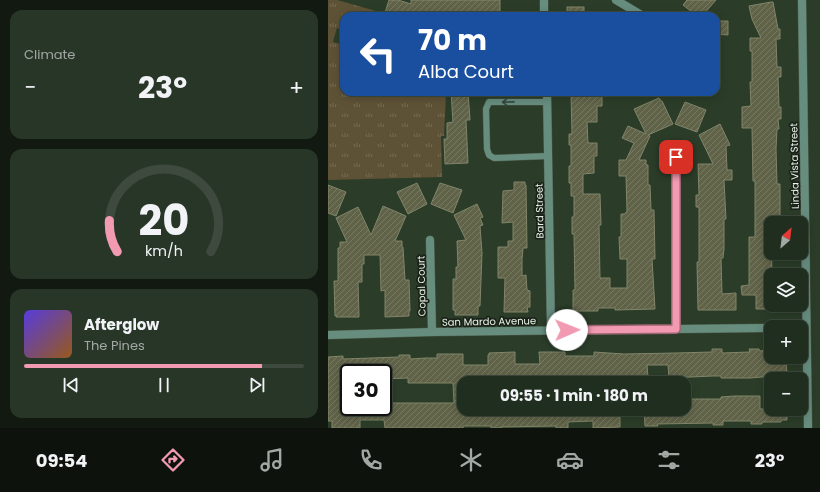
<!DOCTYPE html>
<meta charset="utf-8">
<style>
:root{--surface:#202e1f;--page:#283628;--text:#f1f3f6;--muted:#a2a8a4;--line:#3d4a3d;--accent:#f19ab1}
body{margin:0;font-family:Poppins,sans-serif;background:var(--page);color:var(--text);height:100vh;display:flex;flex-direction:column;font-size:15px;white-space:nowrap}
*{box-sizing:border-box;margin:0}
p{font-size:13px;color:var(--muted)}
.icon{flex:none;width:22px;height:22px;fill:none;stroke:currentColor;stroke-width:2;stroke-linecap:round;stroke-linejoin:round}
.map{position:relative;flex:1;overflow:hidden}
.side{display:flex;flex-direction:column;gap:10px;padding:10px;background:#121911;width:328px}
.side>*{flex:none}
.guide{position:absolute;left:12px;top:12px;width:380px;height:84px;border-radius:12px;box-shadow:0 2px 10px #0003,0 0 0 1px var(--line);background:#1a4fa0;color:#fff;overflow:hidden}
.needle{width:26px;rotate:28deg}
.fabs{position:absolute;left:436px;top:216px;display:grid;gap:8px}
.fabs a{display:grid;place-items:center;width:44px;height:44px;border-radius:8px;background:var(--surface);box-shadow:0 2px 10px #0003,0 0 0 1px var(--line);font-size:20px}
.speed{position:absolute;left:12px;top:364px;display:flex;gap:8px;font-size:20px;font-weight:700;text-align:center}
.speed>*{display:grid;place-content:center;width:52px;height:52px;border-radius:50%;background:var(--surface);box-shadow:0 2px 10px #0003,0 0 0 1px var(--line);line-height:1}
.speed .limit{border:2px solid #111;border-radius:6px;background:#fff;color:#111}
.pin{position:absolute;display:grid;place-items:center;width:34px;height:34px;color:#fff;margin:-17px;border-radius:8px;box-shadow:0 2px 6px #0006}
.me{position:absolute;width:44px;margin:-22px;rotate:89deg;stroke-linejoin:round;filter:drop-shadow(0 0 3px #0008)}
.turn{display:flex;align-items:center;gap:14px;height:84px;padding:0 12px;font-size:18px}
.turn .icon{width:52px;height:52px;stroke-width:2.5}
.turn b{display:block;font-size:28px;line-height:34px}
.big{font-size:30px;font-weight:700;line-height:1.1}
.side .widget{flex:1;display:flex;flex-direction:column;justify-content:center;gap:6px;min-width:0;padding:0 14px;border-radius:12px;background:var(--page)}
.side .dial{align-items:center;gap:0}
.dial svg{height:104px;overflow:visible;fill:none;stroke:var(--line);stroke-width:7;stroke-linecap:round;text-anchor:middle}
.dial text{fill:var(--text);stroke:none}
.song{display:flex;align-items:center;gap:12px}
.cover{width:48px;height:48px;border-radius:6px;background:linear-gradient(135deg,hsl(250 70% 55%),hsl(30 70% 35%))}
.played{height:4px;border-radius:2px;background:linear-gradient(90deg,var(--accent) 85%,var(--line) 85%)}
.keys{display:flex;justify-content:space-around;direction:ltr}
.heat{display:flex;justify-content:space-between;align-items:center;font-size:22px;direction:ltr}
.trip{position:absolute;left:129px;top:376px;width:234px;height:40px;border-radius:12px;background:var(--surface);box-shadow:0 2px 10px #0003,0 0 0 1px var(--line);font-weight:700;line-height:40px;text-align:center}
.dock{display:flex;height:64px;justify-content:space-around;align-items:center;background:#0d120c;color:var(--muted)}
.dock .icon{width:28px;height:28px}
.dock .selected{color:var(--accent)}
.dock b{font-size:18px;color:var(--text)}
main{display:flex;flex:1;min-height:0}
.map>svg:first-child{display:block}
</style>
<main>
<section class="side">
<div class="widget"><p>Climate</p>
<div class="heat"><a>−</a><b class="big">23°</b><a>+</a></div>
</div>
<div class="widget dial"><svg viewBox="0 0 100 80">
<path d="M14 69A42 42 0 1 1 86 69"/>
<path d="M14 69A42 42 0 0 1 8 45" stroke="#f19ab1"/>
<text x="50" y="56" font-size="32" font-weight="700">20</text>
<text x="50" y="72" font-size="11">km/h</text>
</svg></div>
<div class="widget">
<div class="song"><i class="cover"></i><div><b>Afterglow</b><p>The Pines</p></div></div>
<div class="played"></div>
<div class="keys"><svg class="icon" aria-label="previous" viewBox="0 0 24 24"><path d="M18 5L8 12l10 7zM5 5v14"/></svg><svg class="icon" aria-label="pause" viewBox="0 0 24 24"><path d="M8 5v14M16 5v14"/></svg><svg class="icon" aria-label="next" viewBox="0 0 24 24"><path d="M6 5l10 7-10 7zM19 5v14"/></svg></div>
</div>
</section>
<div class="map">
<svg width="492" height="428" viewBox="0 0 492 428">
<defs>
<pattern id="grass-tufts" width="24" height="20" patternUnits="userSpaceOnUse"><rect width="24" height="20" fill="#5e5236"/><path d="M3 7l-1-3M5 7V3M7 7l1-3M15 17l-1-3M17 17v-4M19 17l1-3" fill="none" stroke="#756c53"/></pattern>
<pattern id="building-hatch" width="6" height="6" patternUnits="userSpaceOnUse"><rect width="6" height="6" fill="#606348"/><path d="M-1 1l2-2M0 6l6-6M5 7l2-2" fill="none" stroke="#777a62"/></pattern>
</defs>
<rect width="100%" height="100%" fill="#2b3d29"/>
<polygon fill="url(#grass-tufts)" points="0,0 9,0 48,11 47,16 16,16 16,31 9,28 5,42 16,45 16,92 118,92 116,136 113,136 114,177 0,180"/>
<g fill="url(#building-hatch)" stroke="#818569" fill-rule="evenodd">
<polygon points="61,0 70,0 83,4 83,0 172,0 172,16 56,16"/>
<polygon points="359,0 388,0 374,16 369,16 355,5"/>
<polygon points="443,2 445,2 450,29 452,29 452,39 448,39 449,67 453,67 453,77 450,77 451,107 453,107 453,119 450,119 451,129 449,129 448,149 449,184 452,184 452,223 443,223 444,275 443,275 443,309 428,309 428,295 414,295 413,286 421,285 421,237 427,237 427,181 425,181 424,128 414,128 414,107 423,106 422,82 424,82 424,51 422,51 422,38 433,38 424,19 421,6"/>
<rect x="239" y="7" width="17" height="9"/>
<polygon points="388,21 400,21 400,35 388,34"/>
<polygon points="123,92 140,92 142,120 138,120 140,163 117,164 116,139 119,139 119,123 125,122"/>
<polygon points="243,92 274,92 274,106 269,106 269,122 259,122 260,143 269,143 269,156 266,156 266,173 255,174 255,194 272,194 273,225 271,225 272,278 282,278 282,288 299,288 299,259 292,259 291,237 293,237 293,214 297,214 298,212 299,212 298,176 291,176 291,160 298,160 306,143 294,138 300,126 318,134 306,109 331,98 333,101 334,101 345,124 320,135 322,136 311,160 318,160 318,165 320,165 320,185 322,185 323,210 326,210 327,259 324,259 327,309 287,310 287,308 270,308 270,311 245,311 245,290 247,290 246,234 244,234 244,217 246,217 246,196 243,196 243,183 241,183 241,166 243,166 243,145 241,145 241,134 244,134"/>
<polygon points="357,102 378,110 369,132 347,124"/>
<polygon points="392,124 402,145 398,146 399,170 404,170 404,180 396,180 398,219 396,219 396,249 395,258 393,258 394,294 408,293 408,310 370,310 369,262 371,262 371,207 368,207 368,195 371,195 370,164 385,164 371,135"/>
<polygon points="186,182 197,182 197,185 198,185 199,248 195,248 194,259 194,276 198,275 199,290 202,291 202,307 199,307 200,312 176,312 177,278 170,278 170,247 180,247 180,241 185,241 185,222 174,223 175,191 186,190"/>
<polygon points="89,183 99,204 80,214 69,192"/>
<polygon points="112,183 134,190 125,213 103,204"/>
<polygon points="0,185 18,192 8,216 0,213"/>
<polygon points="149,204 155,217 152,218 155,225 152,226 154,253 152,306 150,306 150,315 127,315 127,310 125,310 125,279 128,279 128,267 130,267 129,241 138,240 126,215"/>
<polygon points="55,206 78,216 67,241 74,241 74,247 75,247 77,280 81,280 82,311 81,311 81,316 57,317 57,290 53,291 52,255 36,255 36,264 34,264 34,282 30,282 31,317 8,317 9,316 7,316 6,281 10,281 10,248 12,248 12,242 19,242 8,218 30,207 43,235"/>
<path d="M 384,349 L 394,349 L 394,353 L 422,352 L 421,349 L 431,349 L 432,351 L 443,350 L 443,357 L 458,357 L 459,375 L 422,378 L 393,378 L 393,376 L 385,376 L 341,378 L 340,365 L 319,365 L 320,377 L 267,378 L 268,380 L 226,381 L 226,383 L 213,383 L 213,381 L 187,381 L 187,383 L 177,383 L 177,381 L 136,383 L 136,409 L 292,409 L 292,427 L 265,428 L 265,421 L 240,422 L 240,428 L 228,428 L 228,426 L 173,427 L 173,428 L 163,428 L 163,426 L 135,426 L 135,428 L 57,428 L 56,420 L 32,420 L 32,428 L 4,428 L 4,421 L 0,421 L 0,357 L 15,356 L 15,359 L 71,357 L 71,355 L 82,355 L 82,359 L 98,358 L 109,358 L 109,354 L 135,354 L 135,365 L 160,365 L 160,355 L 161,355 L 161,353 L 187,352 L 187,364 L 212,364 L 211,352 L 237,352 L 237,356 L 266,356 L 266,352 L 296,354 L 348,353 L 384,352 ZM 21,373 L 55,373 L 55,379 L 80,378 L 80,383 L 125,383 L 126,403 L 55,403 L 55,407 L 21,407 L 21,403 L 14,404 L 12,383 L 21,383 Z"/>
<polygon points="406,396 432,396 432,409 459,409 459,420 453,420 453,422 434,422 434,424 423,424 423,421 395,421 395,425 385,425 385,423 329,424 330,426 317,426 316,409 359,409 358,399 393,399 393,397"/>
</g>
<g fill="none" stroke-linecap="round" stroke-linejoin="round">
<g stroke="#4a5a48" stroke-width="7">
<polyline id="service" points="219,102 161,102 158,109 159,149 161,155 166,158 220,156"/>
</g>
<g stroke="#4a5a48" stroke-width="9">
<g id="minor">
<polyline points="216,0 216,16"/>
<polyline points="288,0 315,16"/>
<polyline points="474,0 480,428"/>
<polyline points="219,92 223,330"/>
<polyline points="348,157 348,329"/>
<polyline points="102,240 104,332"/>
<polyline points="0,335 104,332 443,328"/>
</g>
</g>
<use href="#service" stroke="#678d7f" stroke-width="6"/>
<use href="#minor" stroke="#678d7f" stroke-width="8"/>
</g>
<defs><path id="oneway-shaft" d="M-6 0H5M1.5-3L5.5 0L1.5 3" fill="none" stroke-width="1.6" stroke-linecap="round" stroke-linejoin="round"/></defs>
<use stroke="#35473d" href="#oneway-shaft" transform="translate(180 102) rotate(179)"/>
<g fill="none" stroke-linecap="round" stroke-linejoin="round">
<g stroke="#9d6473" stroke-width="10">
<polyline id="route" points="239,330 348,329 348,157"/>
</g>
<use href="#route" stroke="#f19ab1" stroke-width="7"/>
</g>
<g text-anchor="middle" stroke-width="3.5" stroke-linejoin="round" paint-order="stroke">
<g font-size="10" fill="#eaf5e8" stroke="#1a2219">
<text transform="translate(466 166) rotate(-91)" y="4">Linda Vista Street</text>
<text transform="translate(211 211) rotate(-91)" y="4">Bard Street</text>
<text transform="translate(93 286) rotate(-91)" y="4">Copal Court</text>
<text transform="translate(161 321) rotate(-1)" y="4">San Mardo Avenue</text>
</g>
</g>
</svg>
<div class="fabs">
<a><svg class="needle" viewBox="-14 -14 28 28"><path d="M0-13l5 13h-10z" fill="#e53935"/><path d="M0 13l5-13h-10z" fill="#a2a8a4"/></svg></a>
<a><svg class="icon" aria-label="layers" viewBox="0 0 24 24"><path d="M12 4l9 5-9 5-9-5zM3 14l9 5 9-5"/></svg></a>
<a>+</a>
<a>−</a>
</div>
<div class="speed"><div class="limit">30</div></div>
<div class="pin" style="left:348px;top:157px;background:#d93025"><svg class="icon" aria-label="arrive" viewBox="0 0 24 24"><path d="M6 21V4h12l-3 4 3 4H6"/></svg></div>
<svg class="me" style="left:239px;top:330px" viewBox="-20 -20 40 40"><circle r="19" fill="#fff"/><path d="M0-13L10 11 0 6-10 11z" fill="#f19ab1"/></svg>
<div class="trip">09:55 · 1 min · 180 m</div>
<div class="guide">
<div class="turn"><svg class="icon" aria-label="left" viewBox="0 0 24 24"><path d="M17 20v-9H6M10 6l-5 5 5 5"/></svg><div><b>70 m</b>Alba Court</div></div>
</div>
</div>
</main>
<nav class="dock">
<b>09:54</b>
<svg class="icon selected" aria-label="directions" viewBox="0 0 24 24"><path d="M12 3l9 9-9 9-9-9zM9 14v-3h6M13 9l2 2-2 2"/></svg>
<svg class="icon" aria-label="music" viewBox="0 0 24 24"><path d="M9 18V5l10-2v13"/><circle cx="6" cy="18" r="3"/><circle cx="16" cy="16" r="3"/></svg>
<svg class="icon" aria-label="phone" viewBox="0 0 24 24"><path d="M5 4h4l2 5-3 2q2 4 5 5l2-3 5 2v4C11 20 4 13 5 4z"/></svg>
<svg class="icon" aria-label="climate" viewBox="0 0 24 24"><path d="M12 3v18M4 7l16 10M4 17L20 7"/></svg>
<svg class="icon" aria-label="car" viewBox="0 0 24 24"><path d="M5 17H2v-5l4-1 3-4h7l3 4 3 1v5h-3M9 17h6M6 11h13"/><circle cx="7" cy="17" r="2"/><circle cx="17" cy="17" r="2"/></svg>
<svg class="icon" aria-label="filters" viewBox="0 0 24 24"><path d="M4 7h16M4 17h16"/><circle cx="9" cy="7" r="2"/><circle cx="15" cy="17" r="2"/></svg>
<b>23°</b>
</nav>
